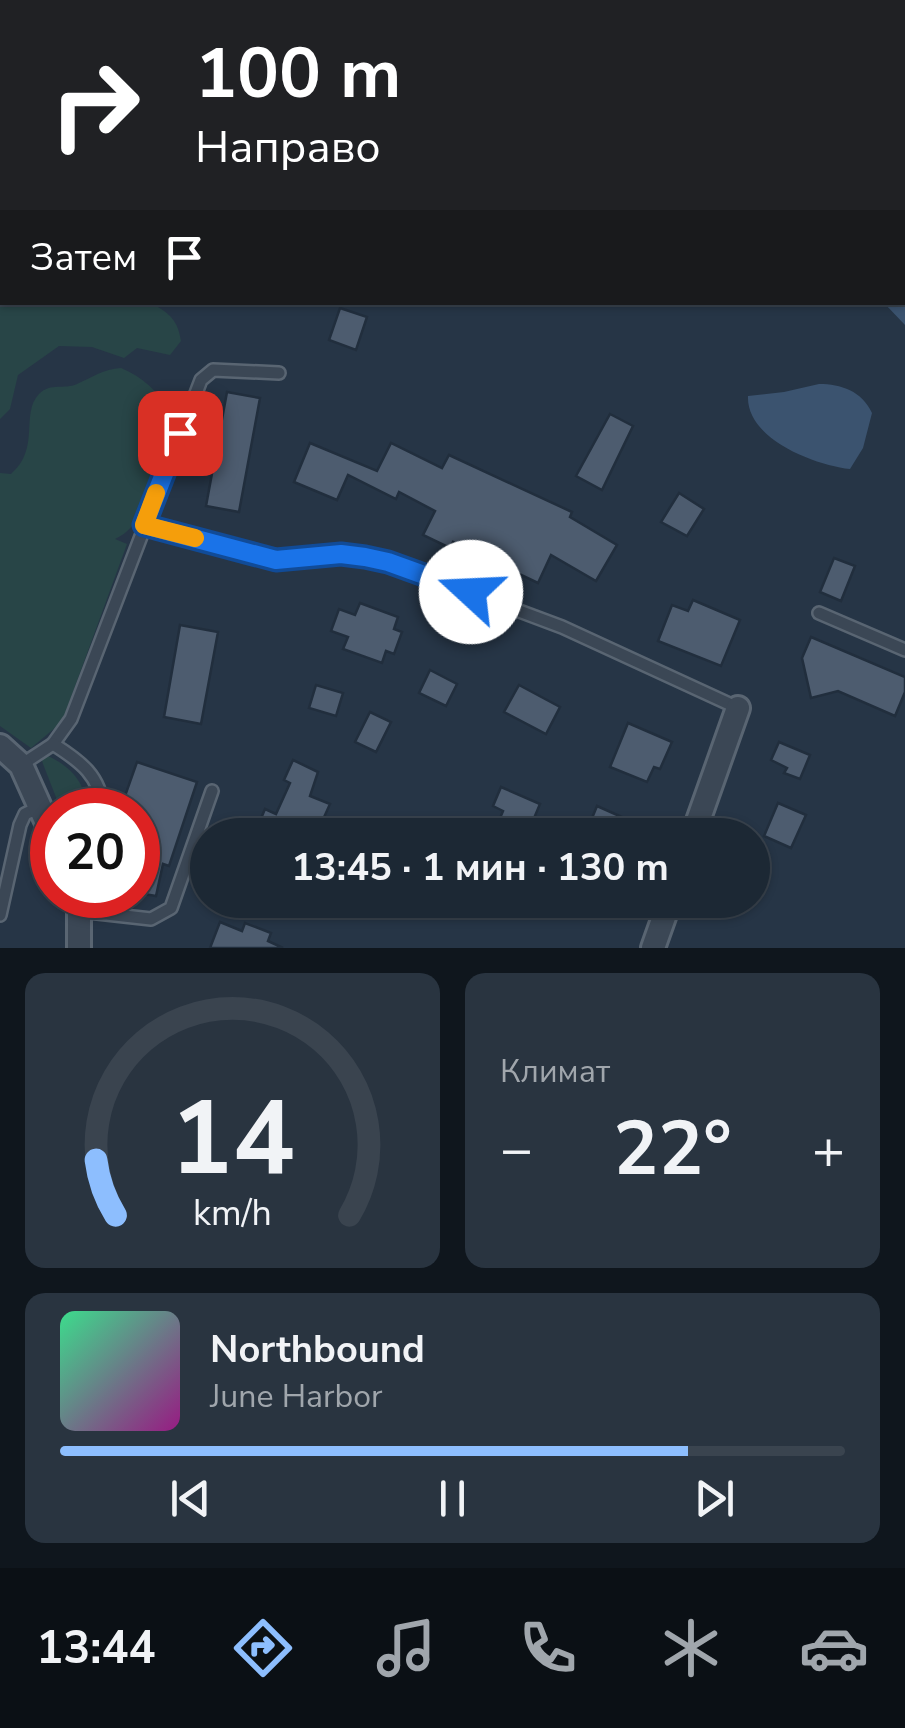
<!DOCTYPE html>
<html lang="ru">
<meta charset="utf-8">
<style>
:root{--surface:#1c2834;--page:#293440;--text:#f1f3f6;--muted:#a0a6ac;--line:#3a444f;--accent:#8dbefe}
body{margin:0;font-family:"Nunito Sans",sans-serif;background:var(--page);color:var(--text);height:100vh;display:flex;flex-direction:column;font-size:38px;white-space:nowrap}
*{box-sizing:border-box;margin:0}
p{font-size:32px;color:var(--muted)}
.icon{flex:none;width:55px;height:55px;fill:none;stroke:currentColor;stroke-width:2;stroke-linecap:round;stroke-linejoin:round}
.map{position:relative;height:948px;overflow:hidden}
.drawer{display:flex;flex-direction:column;gap:25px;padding:25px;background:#0f161d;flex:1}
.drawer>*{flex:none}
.guide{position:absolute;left:0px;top:0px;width:905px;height:305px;box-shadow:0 2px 8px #0004,0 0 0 2px var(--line);background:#202124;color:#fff;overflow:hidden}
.speed{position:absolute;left:30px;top:788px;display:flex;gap:20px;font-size:50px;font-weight:700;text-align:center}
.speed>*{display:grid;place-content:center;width:130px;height:130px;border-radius:50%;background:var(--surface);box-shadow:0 2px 8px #0004,0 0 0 2px var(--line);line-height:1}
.speed .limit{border:15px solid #d22;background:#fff;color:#111}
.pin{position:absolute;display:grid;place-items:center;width:85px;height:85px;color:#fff;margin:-42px;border-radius:20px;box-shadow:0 5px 15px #0006}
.me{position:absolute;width:110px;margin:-55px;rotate:290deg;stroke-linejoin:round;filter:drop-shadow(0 0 8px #0008)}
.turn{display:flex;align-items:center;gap:35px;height:210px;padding:0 30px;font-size:45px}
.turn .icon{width:130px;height:130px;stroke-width:2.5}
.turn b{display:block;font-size:70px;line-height:85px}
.then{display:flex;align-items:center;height:95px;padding:0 30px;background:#0003;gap:20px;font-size:38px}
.big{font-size:75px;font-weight:700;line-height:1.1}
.drawer .widget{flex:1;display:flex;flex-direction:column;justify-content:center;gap:15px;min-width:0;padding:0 35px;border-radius:20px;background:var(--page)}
.drawer .dial{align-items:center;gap:0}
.dial svg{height:260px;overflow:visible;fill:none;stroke:var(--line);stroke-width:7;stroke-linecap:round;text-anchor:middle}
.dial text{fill:var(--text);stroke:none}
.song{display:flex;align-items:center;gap:30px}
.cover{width:120px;height:120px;border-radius:15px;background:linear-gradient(135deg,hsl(150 70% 55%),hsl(310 70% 35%))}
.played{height:10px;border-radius:5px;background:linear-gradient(90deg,var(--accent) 80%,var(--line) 80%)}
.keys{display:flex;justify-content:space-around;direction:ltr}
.heat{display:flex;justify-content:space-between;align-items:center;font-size:55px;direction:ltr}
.drawer .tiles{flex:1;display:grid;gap:25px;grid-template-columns:1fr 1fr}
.widget:last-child{grid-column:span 2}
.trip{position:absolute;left:190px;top:818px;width:580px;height:100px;border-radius:50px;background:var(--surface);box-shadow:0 2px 8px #0004,0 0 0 2px var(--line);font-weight:700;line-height:100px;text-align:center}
.tabs{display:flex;height:160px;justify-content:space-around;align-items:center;background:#0b1015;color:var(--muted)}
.tabs .icon{width:70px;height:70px}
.tabs .active{color:var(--accent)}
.tabs b{font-size:45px;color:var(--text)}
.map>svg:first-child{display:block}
</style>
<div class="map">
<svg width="905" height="948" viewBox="0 0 905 948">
<rect width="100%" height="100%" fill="#263546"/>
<g fill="#284547">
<path d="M 0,274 L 2,302 L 152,304 C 170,313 178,321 181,341 L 170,355 L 137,348 L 124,358 L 92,347 L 59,346 L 18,375 L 10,409 L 0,419 Z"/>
<path d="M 121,368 C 143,377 160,393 171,414 C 159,451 155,521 115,539 L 127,544 L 62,722 L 31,748 L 0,726 L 0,473 L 11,474 C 41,448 20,414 39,394 C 51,382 64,390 77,384 C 93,377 103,369 121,368 Z"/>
<path d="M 48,756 C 70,766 89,785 84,810 L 61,810 L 43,764 L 42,760 Z"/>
</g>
<g fill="#3b536f">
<polygon points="55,0 905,0 905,325 884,303 902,302 902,2"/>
<path d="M 819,384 C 841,384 862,391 872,413 L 863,448 L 850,469 C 815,465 746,439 748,396 L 784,392 Z"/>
</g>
<g fill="#4d5c6f" stroke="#212e3d" stroke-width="2.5">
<polygon points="340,308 367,317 356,350 329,340"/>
<polygon points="227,392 260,398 239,512 206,506"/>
<polygon points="610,414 633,426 602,490 576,476"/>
<polygon points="310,443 377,471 391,443 442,468 449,455 572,512 570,517 617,545 596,581 551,555 538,583 453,542 450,548 423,535 435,511 399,492 396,499 348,475 337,500 294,482"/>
<polygon points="679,493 704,509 687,536 661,522"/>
<polygon points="834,558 855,566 841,601 820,592"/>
<polygon points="693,600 740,620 721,666 658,641 672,605 688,611"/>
<polygon points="360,603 398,617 394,629 402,632 394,654 386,651 382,663 343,649 348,637 331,631 339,609 355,615"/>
<polygon points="180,625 218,632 201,724 164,717"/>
<polygon points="811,637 905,677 905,692 895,716 838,691 811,698 802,658"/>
<polygon points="430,670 457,684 446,706 419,693"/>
<polygon points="316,685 343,693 336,716 309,708"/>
<polygon points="519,685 560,707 546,734 504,712"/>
<polygon points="370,712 391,722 376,752 355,742"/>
<polygon points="628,723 672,742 660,769 654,767 647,782 610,767"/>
<polygon points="779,742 810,755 800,779 784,773 787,768 771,760"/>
<polygon points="293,760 318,772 310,796 330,804 316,835 254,835 265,809 276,814 290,783 284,780"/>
<polygon points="137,762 197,782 169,866 163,864 156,896 138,893 138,810 120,810"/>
<polygon points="501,787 540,804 532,823 521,819 518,826 500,818 503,811 493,806"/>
<polygon points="778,803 806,815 791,848 764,836"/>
<polygon points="597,806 624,818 617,835 585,835"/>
<polygon points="220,922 242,931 245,923 271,933 268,941 283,948 210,948"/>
</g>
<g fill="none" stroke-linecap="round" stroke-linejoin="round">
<g stroke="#596572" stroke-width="16">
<g id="lane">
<polyline points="144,525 276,560 341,554 388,562 562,627 738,708"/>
<polyline points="819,613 905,650"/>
<polyline points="53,744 71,719 201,380 213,370 279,373"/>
<path d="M 21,765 L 53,744 C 80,761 101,776 103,810"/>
<polyline points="79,911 151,919 171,908 212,791"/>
<polyline points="0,915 20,825 25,814 42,806"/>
</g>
</g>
<g stroke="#596572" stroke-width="28">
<g id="street">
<polyline points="18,2 18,0"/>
<polyline points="0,117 2,101"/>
<polyline points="0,746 21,765 52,834"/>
<polyline points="693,835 738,708"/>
<polyline points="75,895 79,911 79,948"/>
<polyline points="653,948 670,900"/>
</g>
</g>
<use href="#lane" stroke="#3b4755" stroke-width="11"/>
<use href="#street" stroke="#3b4755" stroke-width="22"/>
</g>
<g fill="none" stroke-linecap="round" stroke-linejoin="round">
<g stroke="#114b97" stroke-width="25">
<polyline id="route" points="180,433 144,525 276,560 341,554 365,557 388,562 471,592"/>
</g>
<use href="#route" stroke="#1a73e8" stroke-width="18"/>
<polyline stroke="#f59e0b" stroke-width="18" points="156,493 144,525 195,538"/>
</g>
</svg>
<div class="speed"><div class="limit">20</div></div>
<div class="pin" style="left:180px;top:433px;background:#d93025"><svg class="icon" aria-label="arrive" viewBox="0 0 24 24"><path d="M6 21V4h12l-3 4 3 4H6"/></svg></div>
<svg class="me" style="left:471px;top:592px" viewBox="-20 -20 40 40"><circle r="19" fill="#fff"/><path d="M0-13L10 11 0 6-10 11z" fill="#1a73e8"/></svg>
<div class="trip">13:45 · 1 мин · 130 m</div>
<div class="guide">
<div class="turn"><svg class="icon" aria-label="right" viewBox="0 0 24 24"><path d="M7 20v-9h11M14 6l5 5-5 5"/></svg><div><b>100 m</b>Направо</div></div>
<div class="then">Затем<svg class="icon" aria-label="arrive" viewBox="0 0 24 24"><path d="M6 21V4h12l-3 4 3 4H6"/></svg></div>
</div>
</div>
<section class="drawer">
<div class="tiles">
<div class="widget dial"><svg viewBox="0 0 100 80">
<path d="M14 69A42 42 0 1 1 86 69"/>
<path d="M14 69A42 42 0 0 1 8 52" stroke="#8dbefe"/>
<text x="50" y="56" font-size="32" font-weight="700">14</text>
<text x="50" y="72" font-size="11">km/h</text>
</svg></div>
<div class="widget"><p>Климат</p>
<div class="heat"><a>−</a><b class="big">22°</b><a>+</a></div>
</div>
<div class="widget">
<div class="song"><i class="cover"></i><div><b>Northbound</b><p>June Harbor</p></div></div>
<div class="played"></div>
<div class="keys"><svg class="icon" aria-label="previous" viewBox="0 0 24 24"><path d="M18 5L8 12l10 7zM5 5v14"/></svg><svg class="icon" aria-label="pause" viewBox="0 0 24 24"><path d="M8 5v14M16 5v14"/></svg><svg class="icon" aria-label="next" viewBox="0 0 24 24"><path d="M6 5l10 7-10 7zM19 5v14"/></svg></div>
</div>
</div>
</section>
<nav class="tabs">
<b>13:44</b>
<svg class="icon active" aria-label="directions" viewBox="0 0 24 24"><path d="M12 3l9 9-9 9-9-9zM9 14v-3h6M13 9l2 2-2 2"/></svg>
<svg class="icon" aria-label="music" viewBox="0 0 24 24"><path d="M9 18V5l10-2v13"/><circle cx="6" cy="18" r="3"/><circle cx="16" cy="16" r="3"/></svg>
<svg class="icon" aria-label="phone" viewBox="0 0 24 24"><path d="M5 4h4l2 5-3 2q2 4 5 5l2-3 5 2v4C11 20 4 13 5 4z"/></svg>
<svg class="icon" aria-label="climate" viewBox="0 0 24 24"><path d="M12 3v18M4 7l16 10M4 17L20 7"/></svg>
<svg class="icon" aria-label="car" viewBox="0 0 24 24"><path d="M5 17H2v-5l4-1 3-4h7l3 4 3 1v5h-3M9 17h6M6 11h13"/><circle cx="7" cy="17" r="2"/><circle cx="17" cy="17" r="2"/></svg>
</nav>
